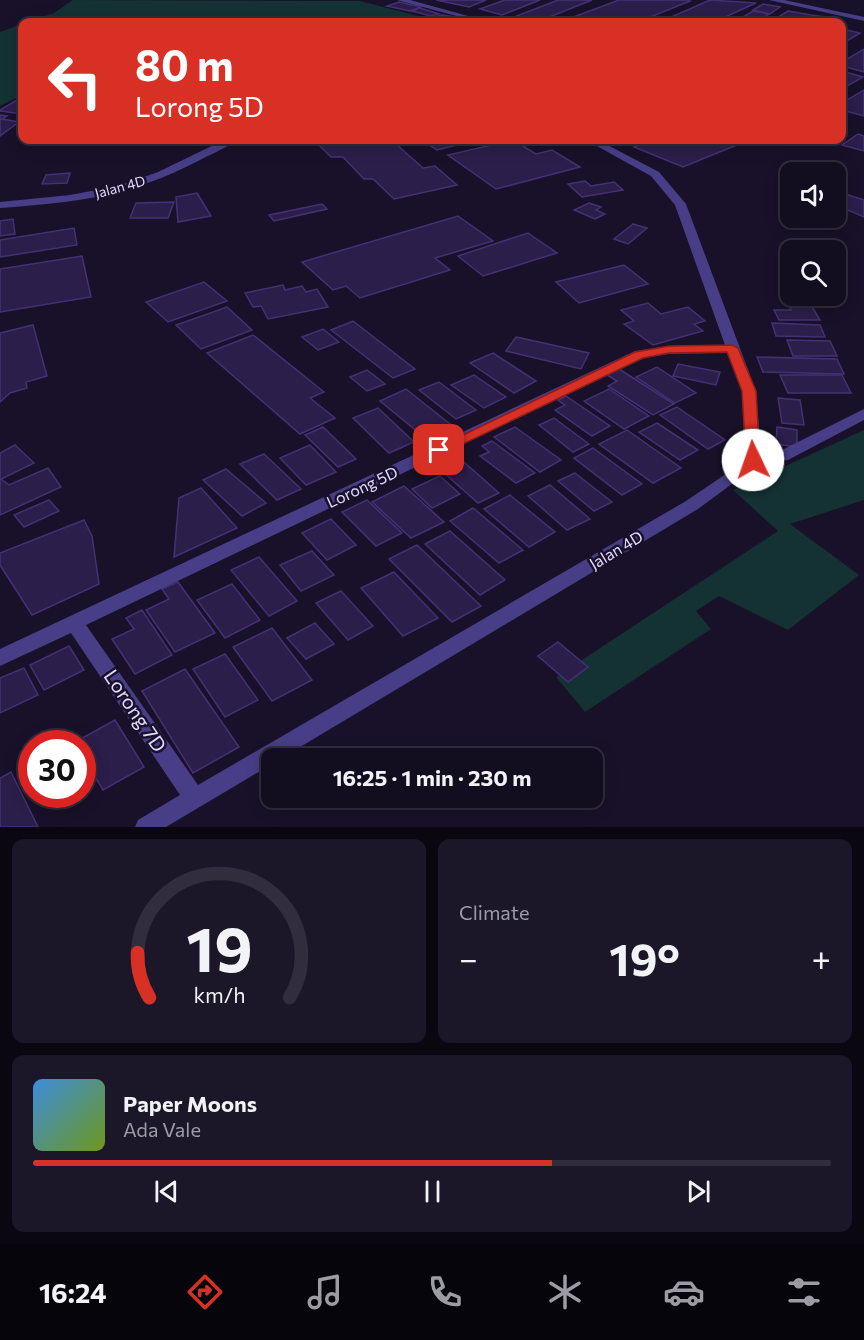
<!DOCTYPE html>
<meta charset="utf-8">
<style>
:root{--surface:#120d1f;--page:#1b1628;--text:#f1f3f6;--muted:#9c9ca4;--line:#312d3d;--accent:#d93025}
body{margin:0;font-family:Commissioner,sans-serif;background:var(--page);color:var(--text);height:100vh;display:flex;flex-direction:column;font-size:22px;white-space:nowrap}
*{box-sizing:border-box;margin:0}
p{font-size:20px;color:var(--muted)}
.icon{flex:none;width:33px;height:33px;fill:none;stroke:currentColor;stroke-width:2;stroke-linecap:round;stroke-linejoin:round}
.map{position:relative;height:827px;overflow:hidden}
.side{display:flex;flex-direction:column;gap:12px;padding:12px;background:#0a0711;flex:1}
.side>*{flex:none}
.top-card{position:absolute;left:18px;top:18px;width:828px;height:126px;border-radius:12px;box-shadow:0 3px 15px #0003,0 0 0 2px var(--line);background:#d93025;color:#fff;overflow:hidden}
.buttons{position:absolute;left:780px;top:162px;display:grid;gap:12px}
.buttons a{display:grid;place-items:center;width:66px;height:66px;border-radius:12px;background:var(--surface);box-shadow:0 3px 15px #0003,0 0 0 2px var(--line);font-size:30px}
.speed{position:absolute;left:18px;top:730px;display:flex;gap:12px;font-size:30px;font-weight:700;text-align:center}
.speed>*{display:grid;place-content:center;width:78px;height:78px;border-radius:50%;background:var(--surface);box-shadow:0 3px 15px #0003,0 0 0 2px var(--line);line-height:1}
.speed .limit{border:9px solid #d22;background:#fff;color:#111}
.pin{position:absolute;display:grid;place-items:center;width:51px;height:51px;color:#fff;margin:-26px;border-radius:12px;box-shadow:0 3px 9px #0006}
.me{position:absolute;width:66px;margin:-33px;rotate:357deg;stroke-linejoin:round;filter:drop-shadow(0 0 4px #0008)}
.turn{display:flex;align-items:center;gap:21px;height:126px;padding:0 18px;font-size:27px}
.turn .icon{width:78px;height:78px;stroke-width:2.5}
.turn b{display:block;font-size:42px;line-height:51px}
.big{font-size:45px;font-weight:700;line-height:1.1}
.side .widget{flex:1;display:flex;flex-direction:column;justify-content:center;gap:9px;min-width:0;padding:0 21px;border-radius:12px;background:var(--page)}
.side .dial{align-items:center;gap:0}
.dial svg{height:156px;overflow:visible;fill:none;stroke:var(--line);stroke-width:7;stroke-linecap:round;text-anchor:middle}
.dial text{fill:var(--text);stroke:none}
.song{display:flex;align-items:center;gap:18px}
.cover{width:72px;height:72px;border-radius:9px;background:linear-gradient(135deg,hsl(210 70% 55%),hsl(80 70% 35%))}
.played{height:6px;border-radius:3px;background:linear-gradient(90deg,var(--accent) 65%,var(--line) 65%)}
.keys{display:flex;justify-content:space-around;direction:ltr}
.heat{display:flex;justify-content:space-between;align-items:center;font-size:33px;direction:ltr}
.side .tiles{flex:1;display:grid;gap:12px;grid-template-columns:1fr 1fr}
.widget:last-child{grid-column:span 2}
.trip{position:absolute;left:261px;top:748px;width:342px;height:60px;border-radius:12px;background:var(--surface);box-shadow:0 3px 15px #0003,0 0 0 2px var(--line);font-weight:700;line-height:60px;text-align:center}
.dock{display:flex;height:96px;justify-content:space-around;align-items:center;background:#07050c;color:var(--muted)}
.dock .icon{width:42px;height:42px}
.dock .selected{color:var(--accent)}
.dock b{font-size:27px;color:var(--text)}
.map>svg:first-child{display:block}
</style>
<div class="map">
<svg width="864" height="827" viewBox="0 0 864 827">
<rect width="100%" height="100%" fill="#181129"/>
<g fill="#143133">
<path d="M 73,0 L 360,1 L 442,22 L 208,22 C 188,15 174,22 153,22 C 111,23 69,23 27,22 L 54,13 Z"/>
<polygon points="22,24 22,95 0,106 0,32"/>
<polygon points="864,430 864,500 790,524 859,575 788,630 719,596 696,611 711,629 585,712 556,677 778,531 733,490"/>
</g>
<g fill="#2b1e4a" stroke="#453075" stroke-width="1.5">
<polygon points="436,0 486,0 469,7"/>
<polygon points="505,0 540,0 502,15 480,9"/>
<polygon points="558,0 592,0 537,22 509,19"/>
<polygon points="619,0 687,0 690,1 638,22 560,22"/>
<polygon points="710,0 756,3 714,22 660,22"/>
<polygon points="399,2 421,7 410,11 387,6"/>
<polygon points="763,4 780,7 770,14 753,10"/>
<polygon points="420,8 439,14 431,16 412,11"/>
<polygon points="753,11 769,14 757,22 735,22"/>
<polygon points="788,11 811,15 826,17 817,22 770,22"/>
<polygon points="442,15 455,17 469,20 454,22 435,17"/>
<polygon points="842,29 860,33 842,44"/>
<polygon points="864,49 864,72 842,66 842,62"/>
<polygon points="842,71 863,77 842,89"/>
<polygon points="864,90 864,116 842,110 842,103"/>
<polygon points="22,97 22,114 0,111 0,110"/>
<polygon points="0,115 7,116 2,119 19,122 0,136"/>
<polygon points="858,134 864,136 864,151 842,145"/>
<polygon points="314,140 403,140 408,143 397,145 423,168 435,166 457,185 394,199 373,179 364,179 343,157 331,157"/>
<polygon points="421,140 477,140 437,150"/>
<polygon points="513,140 536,154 552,150 580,167 496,189 448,155"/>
<polygon points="652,140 749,140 683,167 634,147"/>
<polygon points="70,173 67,183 42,184 46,175"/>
<polygon points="585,181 591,186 614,182 623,190 582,197 568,184"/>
<polygon points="836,191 864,200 864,217 836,205"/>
<polygon points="197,193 211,216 178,222 176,197"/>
<polygon points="174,202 168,218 130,218 136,203"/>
<polygon points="589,203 601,207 596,210 605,214 595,219 574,210"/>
<polygon points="322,204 327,209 274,221 269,215"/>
<polygon points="458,216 493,241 435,258 450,270 360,298 346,286 333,290 302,262"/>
<polygon points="13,219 15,234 0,236 0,221"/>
<polygon points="633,224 647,228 628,244 614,239"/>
<polygon points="74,228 77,245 0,257 0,240"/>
<polygon points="528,233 557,253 483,276 458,256"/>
<polygon points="82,256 91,297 0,312 0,269"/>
<polygon points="624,265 648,284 579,303 556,282"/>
<polygon points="204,282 227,301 168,322 146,302"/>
<polygon points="283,285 285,290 302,286 306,292 317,289 328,307 268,319 261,306 253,307 245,293"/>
<polygon points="648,303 661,314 688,307 705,321 694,324 703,331 653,345 624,324 634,321 621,310"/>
<polygon points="789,304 811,305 820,320 779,320 774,310 791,310"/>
<polygon points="227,307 252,330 201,349 176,325"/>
<polygon points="353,321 415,369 393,378 331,330"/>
<polygon points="772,323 820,325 825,337 776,336"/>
<polygon points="33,325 47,376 26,382 27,388 10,393 0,402 0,333"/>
<polygon points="323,329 339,342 318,350 302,337"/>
<polygon points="253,335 324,392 310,398 335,418 300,434 207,353"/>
<polygon points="516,337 589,353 581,369 506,351"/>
<polygon points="787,340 830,341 837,356 793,356"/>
<polygon points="493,353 536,381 514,393 470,363"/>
<polygon points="757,357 837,359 844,374 763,372"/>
<polygon points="678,364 720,372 716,385 673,376"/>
<polygon points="657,367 696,393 675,403 636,377"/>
<polygon points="619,369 674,404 653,415 608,386 617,381 607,375"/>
<polygon points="367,370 385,384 367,391 350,377"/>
<polygon points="474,375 506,397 484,408 451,385"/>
<polygon points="780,375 842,375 851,393 788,393"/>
<polygon points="439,382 476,410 456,419 419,390"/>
<polygon points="406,389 450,424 424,437 380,401"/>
<polygon points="609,389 649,416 624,429 584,401"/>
<polygon points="566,396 610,426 592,436 555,410 565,405 558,400"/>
<polygon points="778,398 800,400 804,425 782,423"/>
<polygon points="677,407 725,440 708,449 660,415"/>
<polygon points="378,408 414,442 389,453 353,418"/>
<polygon points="554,418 589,444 573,452 539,425"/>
<polygon points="657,423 698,450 680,460 639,432"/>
<polygon points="323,427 356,459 338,467 305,435"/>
<polygon points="515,427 561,460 540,472 494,437"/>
<polygon points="777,427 797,430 797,447 776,444"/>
<polygon points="627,430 681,468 653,483 599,444"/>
<polygon points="492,441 535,473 516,483 480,456 489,452 482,446"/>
<polygon points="15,445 34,463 1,479 9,485 48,468 61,487 0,515 0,453"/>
<polygon points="310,445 336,472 306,485 280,458"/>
<polygon points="593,448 642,484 622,495 574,458"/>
<polygon points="264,454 301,489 277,500 240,464"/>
<polygon points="456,455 499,493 478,503 435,465"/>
<polygon points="226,469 266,503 242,516 203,480"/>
<polygon points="575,473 612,502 594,511 558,481"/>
<polygon points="440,476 460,494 432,508 412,489"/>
<polygon points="550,485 590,519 567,530 528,496"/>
<polygon points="404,486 444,522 411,538 372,502"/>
<polygon points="201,488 237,528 174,557 179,498"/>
<polygon points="510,495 555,532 529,547 484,509"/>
<polygon points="49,500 59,511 24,527 14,515"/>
<polygon points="367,500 402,533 376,546 342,512"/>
<polygon points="473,508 523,550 499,563 450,521"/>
<polygon points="331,519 356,545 327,560 302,533"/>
<polygon points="84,520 92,536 99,584 32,615 0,565 0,553"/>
<polygon points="450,531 505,580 480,595 425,544"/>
<polygon points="417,545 481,606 452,622 389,559"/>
<polygon points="312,551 334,575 301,591 280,565"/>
<polygon points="259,557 297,601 269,616 231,570"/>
<polygon points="394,572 438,618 403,636 361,588"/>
<polygon points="178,582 215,633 175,652 146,610 169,599 162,589"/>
<polygon points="232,584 260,620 225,638 197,600"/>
<polygon points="341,591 373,626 348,640 316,603"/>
<polygon points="142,610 172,655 135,674 112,639 134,629 126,618"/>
<polygon points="315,623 334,644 306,659 287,638"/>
<polygon points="272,628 312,680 272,701 233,647"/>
<polygon points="558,642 588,667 568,682 538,656"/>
<polygon points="69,646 84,670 44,690 30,665"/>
<polygon points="225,654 258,700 225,717 193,669"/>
<polygon points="24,668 38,695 0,713 0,678"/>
<polygon points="185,669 239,747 193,773 142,691"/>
<polygon points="115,720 144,767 103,790 82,755 82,744 75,742"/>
<polygon points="11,772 38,827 0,827 0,778"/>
</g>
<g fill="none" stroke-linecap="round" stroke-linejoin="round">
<g fill="#483e87" fill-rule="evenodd">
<polygon points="397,0 410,0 490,22 479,22"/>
<polygon points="769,0 784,0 864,17 864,21"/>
<path d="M 224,140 L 236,140 C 227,148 211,154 200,160 C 129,197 78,202 0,208 L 0,202 L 70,195 L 118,186 L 158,172 Z"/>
<path d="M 586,140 L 598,140 L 659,172 L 686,204 L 756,391 L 761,454 L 778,452 L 864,409 L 864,420 L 788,460 L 759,464 L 698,509 L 280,759 L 272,759 L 272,764 L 166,827 L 135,827 L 138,820 L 180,795 L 71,633 L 0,666 L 0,649 L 635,351 L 669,346 L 725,345 L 675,205 L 651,176 ZM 728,353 L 742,391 L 745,461 L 686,501 L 198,785 L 86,625 L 643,358 L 669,354 Z"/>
</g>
</g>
<polygon fill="#d93025" stroke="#8d1f18" stroke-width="1.5" points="732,345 738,348 756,391 760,460 758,463 748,463 746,460 742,391 727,352 669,353 643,358 444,453 434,453 432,450 635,352 669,346"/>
<g text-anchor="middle" stroke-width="5" stroke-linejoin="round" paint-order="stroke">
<g font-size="14" fill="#e2dafe" stroke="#181129">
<text transform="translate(120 187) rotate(-15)" y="5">Jalan 4D</text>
</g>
<g font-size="16" fill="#e2dafe" stroke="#181129">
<text transform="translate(362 487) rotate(-25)" y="6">Lorong 5D</text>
<text transform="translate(616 550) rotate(-31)" y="6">Jalan 4D</text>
</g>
<g font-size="20" fill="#e2dafe" stroke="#181129">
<text transform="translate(135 711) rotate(56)" y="7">Lorong 7D</text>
</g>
</g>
</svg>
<div class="buttons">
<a><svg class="icon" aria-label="sound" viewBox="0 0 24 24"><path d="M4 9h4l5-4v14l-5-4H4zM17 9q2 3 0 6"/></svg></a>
<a><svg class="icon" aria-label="search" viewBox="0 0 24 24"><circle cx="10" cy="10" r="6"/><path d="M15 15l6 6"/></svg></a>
</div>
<div class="speed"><div class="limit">30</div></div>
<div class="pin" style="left:439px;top:450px;background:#d93025"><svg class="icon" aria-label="arrive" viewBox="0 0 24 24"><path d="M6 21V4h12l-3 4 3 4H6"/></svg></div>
<svg class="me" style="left:753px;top:460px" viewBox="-20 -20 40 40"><circle r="19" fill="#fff"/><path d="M0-13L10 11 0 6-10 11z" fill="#d93025"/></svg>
<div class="trip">16:25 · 1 min · 230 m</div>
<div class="top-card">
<div class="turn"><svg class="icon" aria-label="left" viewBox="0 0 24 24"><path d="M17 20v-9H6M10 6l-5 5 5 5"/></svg><div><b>80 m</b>Lorong 5D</div></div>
</div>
</div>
<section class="side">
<div class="tiles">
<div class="widget dial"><svg viewBox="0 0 100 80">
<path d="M14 69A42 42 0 1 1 86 69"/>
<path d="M14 69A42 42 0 0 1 8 46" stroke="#d93025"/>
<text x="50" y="56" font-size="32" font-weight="700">19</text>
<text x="50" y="72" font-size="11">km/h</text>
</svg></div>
<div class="widget"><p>Climate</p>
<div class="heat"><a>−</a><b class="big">19°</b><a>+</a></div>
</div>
<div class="widget">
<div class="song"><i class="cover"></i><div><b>Paper Moons</b><p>Ada Vale</p></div></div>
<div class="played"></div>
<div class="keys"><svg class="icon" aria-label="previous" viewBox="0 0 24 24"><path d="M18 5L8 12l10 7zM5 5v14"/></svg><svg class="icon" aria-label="pause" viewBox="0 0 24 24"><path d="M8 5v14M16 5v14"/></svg><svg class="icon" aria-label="next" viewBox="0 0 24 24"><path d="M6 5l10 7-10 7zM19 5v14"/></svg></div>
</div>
</div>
</section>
<nav class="dock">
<b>16:24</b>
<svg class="icon selected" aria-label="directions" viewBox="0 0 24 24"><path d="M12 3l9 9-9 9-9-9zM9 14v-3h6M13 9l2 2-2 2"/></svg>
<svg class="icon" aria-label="music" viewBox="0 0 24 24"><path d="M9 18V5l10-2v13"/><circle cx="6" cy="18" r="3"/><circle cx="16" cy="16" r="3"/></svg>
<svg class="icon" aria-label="phone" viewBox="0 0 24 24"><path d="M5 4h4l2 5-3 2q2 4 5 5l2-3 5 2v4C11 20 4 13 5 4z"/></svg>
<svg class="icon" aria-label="climate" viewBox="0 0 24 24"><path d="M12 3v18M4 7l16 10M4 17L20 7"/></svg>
<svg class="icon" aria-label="car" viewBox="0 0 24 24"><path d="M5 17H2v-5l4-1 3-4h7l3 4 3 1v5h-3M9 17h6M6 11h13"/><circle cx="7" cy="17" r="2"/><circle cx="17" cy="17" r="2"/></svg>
<svg class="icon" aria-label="filters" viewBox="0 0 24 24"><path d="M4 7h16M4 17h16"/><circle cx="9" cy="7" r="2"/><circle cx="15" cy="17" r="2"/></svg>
</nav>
